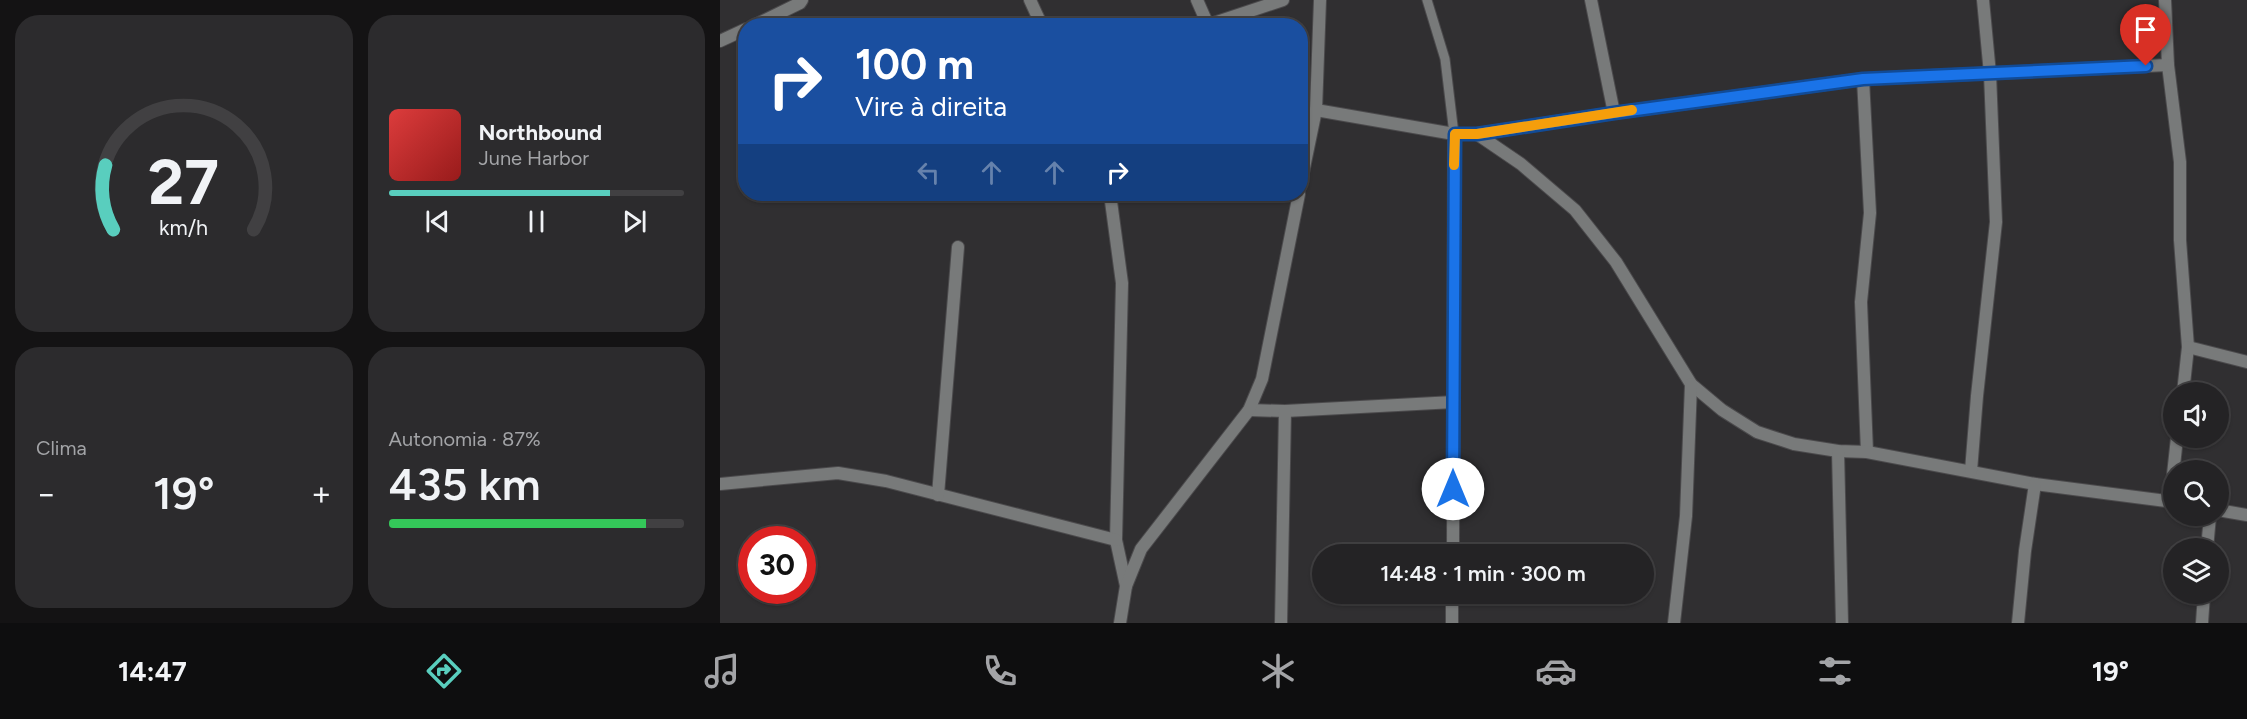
<!DOCTYPE html>
<html lang="pt">
<meta charset="utf-8">
<style>
:root{--surface:#242325;--page:#2c2b2d;--text:#f1f3f6;--muted:#a3a4a7;--line:#414042;--accent:#59cebe}
body{margin:0;font-family:Figtree,sans-serif;background:var(--page);color:var(--text);height:100vh;display:flex;flex-direction:column;font-size:22px;white-space:nowrap}
*{box-sizing:border-box;margin:0}
p{font-size:20px;color:var(--muted)}
.icon{flex:none;width:33px;height:33px;fill:none;stroke:currentColor;stroke-width:2;stroke-linecap:round;stroke-linejoin:round}
.map{position:relative;flex:1;overflow:hidden}
.drawer{display:flex;flex-direction:column;gap:15px;padding:15px;background:#141314;width:720px}
.drawer>*{flex:none}
.hud{position:absolute;left:18px;top:18px;width:570px;height:183px;border-radius:24px;box-shadow:0 2px 4px #0004,0 0 0 2px var(--line);background:#1a4fa0;color:#fff;overflow:hidden}
.tools{position:absolute;left:1443px;top:382px;display:grid;gap:12px}
.tools a{display:grid;place-items:center;width:66px;height:66px;border-radius:50%;background:var(--surface);box-shadow:0 2px 4px #0004,0 0 0 2px var(--line);font-size:30px}
.speed{position:absolute;left:18px;top:526px;display:flex;gap:12px;font-size:30px;font-weight:700;text-align:center}
.speed>*{display:grid;place-content:center;width:78px;height:78px;border-radius:50%;background:var(--surface);box-shadow:0 2px 4px #0004,0 0 0 2px var(--line);line-height:1}
.speed .limit{border:9px solid #d22;background:#fff;color:#111}
.pin{position:absolute;display:grid;place-items:center;width:51px;height:51px;color:#fff;margin:-62px -26px;border-radius:50% 50% 50% 0;rotate:-45deg;box-shadow:0 0 6px #0007}
.pin .icon{rotate:45deg}
.me{position:absolute;width:66px;margin:-33px;rotate:0deg;stroke-linejoin:round;filter:drop-shadow(0 0 4px #0008)}
.turn{display:flex;align-items:center;gap:21px;height:126px;padding:0 18px;font-size:27px}
.turn .icon{width:78px;height:78px;stroke-width:2.5}
.turn b{display:block;font-size:42px;line-height:51px}
.lanes{display:flex;align-items:center;height:57px;padding:0 18px;background:#0003;justify-content:center;gap:30px;direction:ltr}
.lanes .off{opacity:.35}
.big{font-size:45px;font-weight:600;line-height:1.1}
.drawer .widget{flex:1;display:flex;flex-direction:column;justify-content:center;gap:9px;min-width:0;padding:0 21px;border-radius:24px;background:var(--page)}
.drawer .dial{align-items:center;gap:0}
.dial svg{height:156px;overflow:visible;fill:none;stroke:var(--line);stroke-width:7;stroke-linecap:round;text-anchor:middle}
.dial text{fill:var(--text);stroke:none}
.song{display:flex;align-items:center;gap:18px}
.cover{width:72px;height:72px;border-radius:9px;background:linear-gradient(135deg,hsl(0 70% 55%),hsl(0 70% 35%))}
.played{height:6px;border-radius:3px;background:linear-gradient(90deg,var(--accent) 75%,var(--line) 75%)}
.keys{display:flex;justify-content:space-around;direction:ltr}
.heat{display:flex;justify-content:space-between;align-items:center;font-size:33px;direction:ltr}
.charge{height:9px;border-radius:4px;background:linear-gradient(90deg,#34c759 87%,var(--line) 0)}
.drawer .tiles{flex:1;display:grid;gap:15px;grid-template-columns:repeat(2,1fr)}
.trip{position:absolute;left:592px;top:544px;width:342px;height:60px;border-radius:30px;background:var(--surface);box-shadow:0 2px 4px #0004,0 0 0 2px var(--line);font-weight:600;line-height:60px;text-align:center}
.menu{display:flex;height:96px;justify-content:space-around;align-items:center;background:#0e0e0f;color:var(--muted)}
.menu .icon{width:42px;height:42px}
.menu .active{color:var(--accent)}
.menu b{font-size:27px;color:var(--text)}
main{display:flex;flex:1;min-height:0}
.map>svg:first-child{display:block}
</style>
<main>
<section class="drawer">
<div class="tiles">
<div class="widget dial"><svg viewBox="0 0 100 80">
<path d="M14 69A42 42 0 1 1 86 69"/>
<path d="M14 69A42 42 0 0 1 10 36" stroke="#59cebe"/>
<text x="50" y="56" font-size="32" font-weight="700">27</text>
<text x="50" y="72" font-size="11">km/h</text>
</svg></div>
<div class="widget">
<div class="song"><i class="cover"></i><div><b>Northbound</b><p>June Harbor</p></div></div>
<div class="played"></div>
<div class="keys"><svg class="icon" aria-label="previous" viewBox="0 0 24 24"><path d="M18 5L8 12l10 7zM5 5v14"/></svg><svg class="icon" aria-label="pause" viewBox="0 0 24 24"><path d="M8 5v14M16 5v14"/></svg><svg class="icon" aria-label="next" viewBox="0 0 24 24"><path d="M6 5l10 7-10 7zM19 5v14"/></svg></div>
</div>
<div class="widget"><p>Clima</p>
<div class="heat"><a>−</a><b class="big">19°</b><a>+</a></div>
</div>
<div class="widget"><p>Autonomia · 87%</p><b class="big">435 km</b><div class="charge"></div></div>
</div>
</section>
<div class="map">
<svg width="1527" height="623" viewBox="0 0 1527 623">
<rect width="100%" height="100%" fill="#302f31"/>
<g fill="none" stroke-linecap="round" stroke-linejoin="round">
<g stroke="#4b4a4c" stroke-width="11">
<polyline id="lane" points="707,0 725,59 734,134"/>
</g>
<g stroke="#4b4a4c" stroke-width="14">
<g id="street">
<polyline points="310,0 322,26"/>
<polyline points="477,0 488,25 563,0"/>
<polyline points="871,0 894,113"/>
<polyline points="1445,0 1448,65 1460,162 1460,240 1468,347 1463,393"/>
<polyline points="33,26 80,3 82,0"/>
<polyline points="0,41 26,29"/>
<polyline points="1143,79 1150,213 1141,302 1147,452"/>
<polyline points="596,110 734,134 757,134 894,113 1143,79 1448,65"/>
<polyline points="757,134 801,164 855,210 896,262 971,384 1002,410 1037,432 1074,444 1118,451 1147,452 1315,484 1454,502"/>
<polyline points="580,187 596,110 600,0"/>
<polyline points="390,194 402,283 396,540 406,586"/>
<polyline points="1468,347 1527,362"/>
<polyline points="529,410 565,411 734,402"/>
<polyline points="1118,451 1122,623"/>
<polyline points="1251,471 1257,396 1276,222 1270,74 1263,0"/>
<polyline points="0,484 118,473 166,481 396,540"/>
<polyline points="218,495 238,247"/>
<polyline points="1450,502 1457,438"/>
<polyline points="1498,510 1527,515"/>
<polyline points="1487,549 1490,516"/>
<polyline points="733,555 734,134"/>
<polyline points="400,623 406,586 421,549 529,410 542,379 579,194"/>
<polyline points="561,623 565,411"/>
<polyline points="732,623 732,594"/>
<polyline points="954,623 966,516 971,384"/>
<polyline points="1298,623 1305,551 1315,484"/>
<polyline points="1482,623 1484,594"/>
</g>
</g>
<use href="#lane" stroke="#787a7a" stroke-width="9"/>
<use href="#street" stroke="#787a7a" stroke-width="12"/>
</g>
<g fill="none" stroke-linecap="round" stroke-linejoin="round">
<g stroke="#114b97" stroke-width="15">
<polyline id="route" points="733,489 735,134 757,134 894,113 1143,79 1426,66"/>
</g>
<use href="#route" stroke="#1a73e8" stroke-width="10"/>
<polyline stroke="#f59e0b" stroke-width="10" points="734,165 735,134 757,134 912,110"/>
</g>
</svg>
<div class="tools">
<a><svg class="icon" aria-label="sound" viewBox="0 0 24 24"><path d="M4 9h4l5-4v14l-5-4H4zM17 9q2 3 0 6"/></svg></a>
<a><svg class="icon" aria-label="search" viewBox="0 0 24 24"><circle cx="10" cy="10" r="6"/><path d="M15 15l6 6"/></svg></a>
<a><svg class="icon" aria-label="layers" viewBox="0 0 24 24"><path d="M12 4l9 5-9 5-9-5zM3 14l9 5 9-5"/></svg></a>
</div>
<div class="speed"><div class="limit">30</div></div>
<div class="pin" style="left:1426px;top:66px;background:#d93025"><svg class="icon" aria-label="arrive" viewBox="0 0 24 24"><path d="M6 21V4h12l-3 4 3 4H6"/></svg></div>
<svg class="me" style="left:733px;top:489px" viewBox="-20 -20 40 40"><circle r="19" fill="#fff"/><path d="M0-13L10 11 0 6-10 11z" fill="#1a73e8"/></svg>
<div class="trip">14:48 · 1 min · 300 m</div>
<div class="hud">
<div class="turn"><svg class="icon" aria-label="right" viewBox="0 0 24 24"><path d="M7 20v-9h11M14 6l5 5-5 5"/></svg><div><b>100 m</b>Vire à direita</div></div>
<div class="lanes"><svg class="icon off" aria-label="left" viewBox="0 0 24 24"><path d="M17 20v-9H6M10 6l-5 5 5 5"/></svg><svg class="icon off" aria-label="ahead" viewBox="0 0 24 24"><path d="M12 20V5M6 11l6-6 6 6"/></svg><svg class="icon off" aria-label="ahead" viewBox="0 0 24 24"><path d="M12 20V5M6 11l6-6 6 6"/></svg><svg class="icon" aria-label="right" viewBox="0 0 24 24"><path d="M7 20v-9h11M14 6l5 5-5 5"/></svg></div>
</div>
</div>
</main>
<nav class="menu">
<b>14:47</b>
<svg class="icon active" aria-label="directions" viewBox="0 0 24 24"><path d="M12 3l9 9-9 9-9-9zM9 14v-3h6M13 9l2 2-2 2"/></svg>
<svg class="icon" aria-label="music" viewBox="0 0 24 24"><path d="M9 18V5l10-2v13"/><circle cx="6" cy="18" r="3"/><circle cx="16" cy="16" r="3"/></svg>
<svg class="icon" aria-label="phone" viewBox="0 0 24 24"><path d="M5 4h4l2 5-3 2q2 4 5 5l2-3 5 2v4C11 20 4 13 5 4z"/></svg>
<svg class="icon" aria-label="climate" viewBox="0 0 24 24"><path d="M12 3v18M4 7l16 10M4 17L20 7"/></svg>
<svg class="icon" aria-label="car" viewBox="0 0 24 24"><path d="M5 17H2v-5l4-1 3-4h7l3 4 3 1v5h-3M9 17h6M6 11h13"/><circle cx="7" cy="17" r="2"/><circle cx="17" cy="17" r="2"/></svg>
<svg class="icon" aria-label="filters" viewBox="0 0 24 24"><path d="M4 7h16M4 17h16"/><circle cx="9" cy="7" r="2"/><circle cx="15" cy="17" r="2"/></svg>
<b>19°</b>
</nav>
